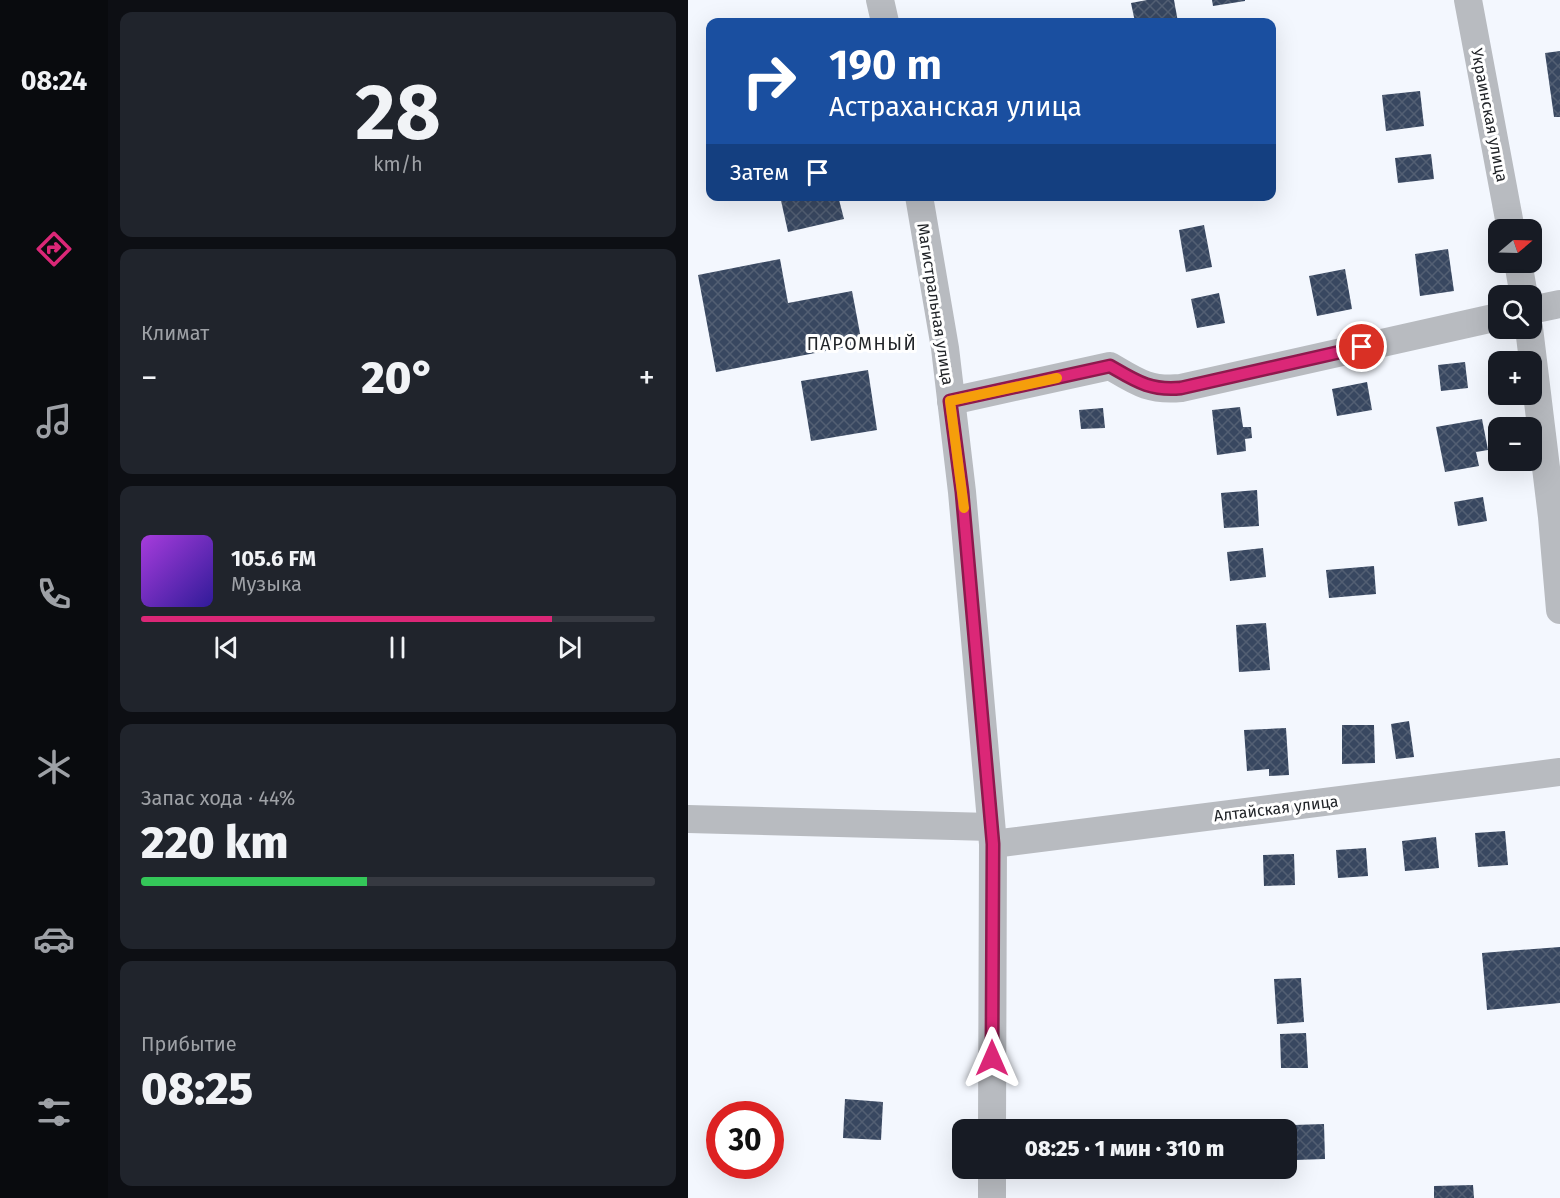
<!DOCTYPE html>
<html lang="ru">
<meta charset="utf-8">
<style>
:root{--surface:#171b24;--page:#20242c;--text:#f1f3f6;--muted:#9ea1a6;--line:#363941;--accent:#db2777}
body{margin:0;font-family:"Fira Sans",sans-serif;background:var(--page);color:var(--text);height:100vh;display:flex;flex-direction:column;font-size:22px;white-space:nowrap}
*{box-sizing:border-box;margin:0}
p{font-size:20px;color:var(--muted)}
.icon{flex:none;width:33px;height:33px;fill:none;stroke:currentColor;stroke-width:2;stroke-linecap:round;stroke-linejoin:round}
.map{position:relative;flex:1;overflow:hidden}
.side{display:flex;flex-direction:column;gap:12px;padding:12px;background:#0d0f14;width:580px}
.side>*{flex:none}
.guide{position:absolute;left:18px;top:18px;width:570px;height:183px;border-radius:12px;box-shadow:0 6px 24px #0002;background:#1a4fa0;color:#fff;overflow:hidden}
.needle{width:39px;rotate:71deg}
.fabs{position:absolute;left:800px;top:219px;display:grid;gap:12px}
.fabs a{display:grid;place-items:center;width:54px;height:54px;border-radius:12px;background:var(--surface);box-shadow:0 6px 24px #0002;font-size:30px}
.speed{position:absolute;left:18px;top:1101px;display:flex;gap:12px;font-size:30px;font-weight:700;text-align:center}
.speed>*{display:grid;place-content:center;width:78px;height:78px;border-radius:50%;background:var(--surface);box-shadow:0 6px 24px #0002;line-height:1}
.speed .limit{border:9px solid #d22;background:#fff;color:#111}
.pin{position:absolute;display:grid;place-items:center;width:51px;height:51px;color:#fff;margin:-26px;border:3px solid #fff;border-radius:50%;box-shadow:0 2px 6px #0007}
.me{position:absolute;width:66px;margin:-33px;rotate:0deg;stroke-linejoin:round;filter:drop-shadow(0 0 4px #0008)}
.turn{display:flex;align-items:center;gap:21px;height:126px;padding:0 24px;font-size:27px}
.turn .icon{width:78px;height:78px;stroke-width:2.5}
.turn b{display:block;font-size:42px;line-height:51px}
.then{display:flex;align-items:center;height:57px;padding:0 24px;background:#0003;gap:12px;font-size:22px}
.big{font-size:45px;font-weight:800;line-height:1.1}
.side .card{flex:1;display:flex;flex-direction:column;justify-content:center;gap:9px;min-width:0;padding:0 21px;border-radius:12px;background:var(--page)}
.side .dial{align-items:center;gap:0}
.dial b{font-size:78px;line-height:1}
.song{display:flex;align-items:center;gap:18px}
.cover{width:72px;height:72px;border-radius:9px;background:linear-gradient(135deg,hsl(280 70% 55%),hsl(250 70% 35%))}
.played{height:6px;border-radius:3px;background:linear-gradient(90deg,var(--accent) 80%,var(--line) 80%)}
.keys{display:flex;justify-content:space-around;direction:ltr}
.heat{display:flex;justify-content:space-between;align-items:center;font-size:33px;direction:ltr}
.charge{height:9px;border-radius:4px;background:linear-gradient(90deg,#34c759 44%,var(--line) 0)}
.trip{position:absolute;left:264px;top:1119px;width:345px;height:60px;border-radius:12px;background:var(--surface);box-shadow:0 6px 24px #0002;font-weight:800;line-height:60px;text-align:center}
main{display:flex;flex:1;min-height:0}
.tab-bar{display:flex;flex-direction:column;width:108px;justify-content:space-around;align-items:center;background:#090b0e;color:var(--muted)}
.tab-bar .icon{width:42px;height:42px}
.tab-bar .on{color:var(--accent)}
.tab-bar b{font-size:27px;color:var(--text)}
.map>svg:first-child{display:block}
</style>
<main>
<nav class="tab-bar">
<b>08:24</b>
<svg class="icon on" aria-label="directions" viewBox="0 0 24 24"><path d="M12 3l9 9-9 9-9-9zM9 14v-3h6M13 9l2 2-2 2"/></svg>
<svg class="icon" aria-label="music" viewBox="0 0 24 24"><path d="M9 18V5l10-2v13"/><circle cx="6" cy="18" r="3"/><circle cx="16" cy="16" r="3"/></svg>
<svg class="icon" aria-label="phone" viewBox="0 0 24 24"><path d="M5 4h4l2 5-3 2q2 4 5 5l2-3 5 2v4C11 20 4 13 5 4z"/></svg>
<svg class="icon" aria-label="climate" viewBox="0 0 24 24"><path d="M12 3v18M4 7l16 10M4 17L20 7"/></svg>
<svg class="icon" aria-label="car" viewBox="0 0 24 24"><path d="M5 17H2v-5l4-1 3-4h7l3 4 3 1v5h-3M9 17h6M6 11h13"/><circle cx="7" cy="17" r="2"/><circle cx="17" cy="17" r="2"/></svg>
<svg class="icon" aria-label="filters" viewBox="0 0 24 24"><path d="M4 7h16M4 17h16"/><circle cx="9" cy="7" r="2"/><circle cx="15" cy="17" r="2"/></svg>
</nav>
<section class="side">
<div class="card dial"><b>28</b><p>km/h</p></div>
<div class="card"><p>Климат</p>
<div class="heat"><a>−</a><b class="big">20°</b><a>+</a></div>
</div>
<div class="card">
<div class="song"><i class="cover"></i><div><b>105.6 FM</b><p>Музыка</p></div></div>
<div class="played"></div>
<div class="keys"><svg class="icon" aria-label="previous" viewBox="0 0 24 24"><path d="M18 5L8 12l10 7zM5 5v14"/></svg><svg class="icon" aria-label="pause" viewBox="0 0 24 24"><path d="M8 5v14M16 5v14"/></svg><svg class="icon" aria-label="next" viewBox="0 0 24 24"><path d="M6 5l10 7-10 7zM19 5v14"/></svg></div>
</div>
<div class="card"><p>Запас хода · 44%</p><b class="big">220 km</b><div class="charge"></div></div>
<div class="card"><p>Прибытие</p><b class="big">08:25</b></div>
</section>
<div class="map">
<svg width="872" height="1198" viewBox="0 0 872 1198">
<defs>
<pattern id="building-cross-hatch" width="8" height="8" patternUnits="userSpaceOnUse" patternTransform="scale(1.5)"><rect width="8" height="8" fill="#384760"/><path d="M0 0l8 8M0 8l8-8" fill="none" stroke="#535f73"/></pattern>
</defs>
<rect width="100%" height="100%" fill="#f3f7fe"/>
<g fill="url(#building-cross-hatch)">
<polygon points="459,0 486,0 490,22 447,22 443,3"/>
<polygon points="524,0 557,0 557,1 525,6"/>
<polygon points="115,18 115,22 99,22 99,21"/>
<polygon points="872,51 872,117 866,117 857,53"/>
<polygon points="732,91 736,126 698,131 694,95"/>
<polygon points="743,154 746,179 710,183 707,158"/>
<polygon points="92,196 150,196 156,219 100,232"/>
<polygon points="516,225 524,267 498,272 491,230"/>
<polygon points="760,249 766,291 732,296 727,254"/>
<polygon points="92,259 100,303 164,291 174,344 28,372 10,275"/>
<polygon points="657,269 664,309 629,316 621,276"/>
<polygon points="531,293 537,323 509,328 503,299"/>
<polygon points="777,362 780,388 753,391 750,365"/>
<polygon points="180,370 189,430 123,441 113,381"/>
<polygon points="679,382 684,410 649,416 644,389"/>
<polygon points="552,407 555,427 563,427 564,438 557,439 558,451 529,455 524,410"/>
<polygon points="415,408 417,428 393,429 391,410"/>
<polygon points="794,419 800,450 788,452 791,466 757,472 748,427"/>
<polygon points="569,490 571,526 536,528 533,493"/>
<polygon points="795,497 799,521 770,526 766,502"/>
<polygon points="575,548 578,577 542,581 539,552"/>
<polygon points="686,566 688,594 641,598 638,570"/>
<polygon points="578,623 582,670 551,672 548,625"/>
<polygon points="721,721 726,757 708,759 703,724"/>
<polygon points="654,725 686,725 687,763 654,764"/>
<polygon points="598,728 601,775 581,776 581,769 559,771 556,730"/>
<polygon points="817,831 820,865 790,867 787,833"/>
<polygon points="748,837 751,868 717,871 714,841"/>
<polygon points="678,848 680,876 650,878 648,850"/>
<polygon points="606,854 607,885 576,886 575,855"/>
<polygon points="872,947 872,1003 799,1010 794,953"/>
<polygon points="613,978 616,1022 589,1024 586,979"/>
<polygon points="618,1033 620,1068 593,1068 592,1034"/>
<polygon points="157,1099 195,1102 193,1140 155,1138"/>
<polygon points="636,1124 637,1159 607,1160 606,1125"/>
<polygon points="785,1185 786,1198 746,1198 746,1186"/>
</g>
<g fill="none" stroke-linecap="round" stroke-linejoin="round">
<g stroke="#b8bbc0" stroke-width="28">
<polyline points="192,0 197,22"/>
<polyline points="780,0 823,230"/>
<polyline points="231,196 257,348 274,492 305,844 304,1130"/>
<polyline points="830,262 836,296"/>
<polyline points="843,310 872,304"/>
<polyline points="841,328 864,517 872,610"/>
<path d="M 263,401 L 422,366 C 449,382 461,391 493,388 L 810,317"/>
<polyline points="0,819 303,827"/>
<polyline points="305,844 872,772"/>
<polyline points="304,1198 304,1168"/>
</g>
</g>
<g fill="none" stroke-linecap="round" stroke-linejoin="round">
<g stroke="#8e194d" stroke-width="15">
<path id="route" d="M 304,1058 L 305,844 L 274,492 L 262,401 L 422,366 C 448,381 462,391 493,388 L 674,347"/>
</g>
<use href="#route" stroke="#db2777" stroke-width="10"/>
<polyline stroke="#f59e0b" stroke-width="10" points="276,508 262,401 369,378"/>
</g>
<g text-anchor="middle" stroke-width="6" stroke-linejoin="round" paint-order="stroke">
<g font-size="16" fill="#222529" stroke="#fff">
<text transform="translate(802 115) rotate(79)" y="6">Украинская улица</text>
<text transform="translate(248 304) rotate(81)" y="6">Магистральная улица</text>
<text transform="translate(588 808) rotate(-7)" y="6">Алтайская улица</text>
</g>
<g font-size="18" letter-spacing="1.5" fill="#222529" stroke="#fff">
<text x="174" y="350">ПАРОМНЫЙ</text>
</g>
</g>
</svg>
<div class="fabs">
<a><svg class="needle" viewBox="-14 -14 28 28"><path d="M0-13l5 13h-10z" fill="#e53935"/><path d="M0 13l5-13h-10z" fill="#9ea1a6"/></svg></a>
<a><svg class="icon" aria-label="search" viewBox="0 0 24 24"><circle cx="10" cy="10" r="6"/><path d="M15 15l6 6"/></svg></a>
<a>+</a>
<a>−</a>
</div>
<div class="speed"><div class="limit">30</div></div>
<div class="pin" style="left:674px;top:347px;background:#d93025"><svg class="icon" aria-label="arrive" viewBox="0 0 24 24"><path d="M6 21V4h12l-3 4 3 4H6"/></svg></div>
<svg class="me" style="left:304px;top:1058px" viewBox="-20 -20 40 40"><path d="M0-17L14 15 0 8-14 15z" fill="#db2777" stroke="#fff" stroke-width="4"/></svg>
<div class="trip">08:25 · 1 мин · 310 m</div>
<div class="guide">
<div class="turn"><svg class="icon" aria-label="right" viewBox="0 0 24 24"><path d="M7 20v-9h11M14 6l5 5-5 5"/></svg><div><b>190 m</b>Астраханская улица</div></div>
<div class="then">Затем<svg class="icon" aria-label="arrive" viewBox="0 0 24 24"><path d="M6 21V4h12l-3 4 3 4H6"/></svg></div>
</div>
</div>
</main>
